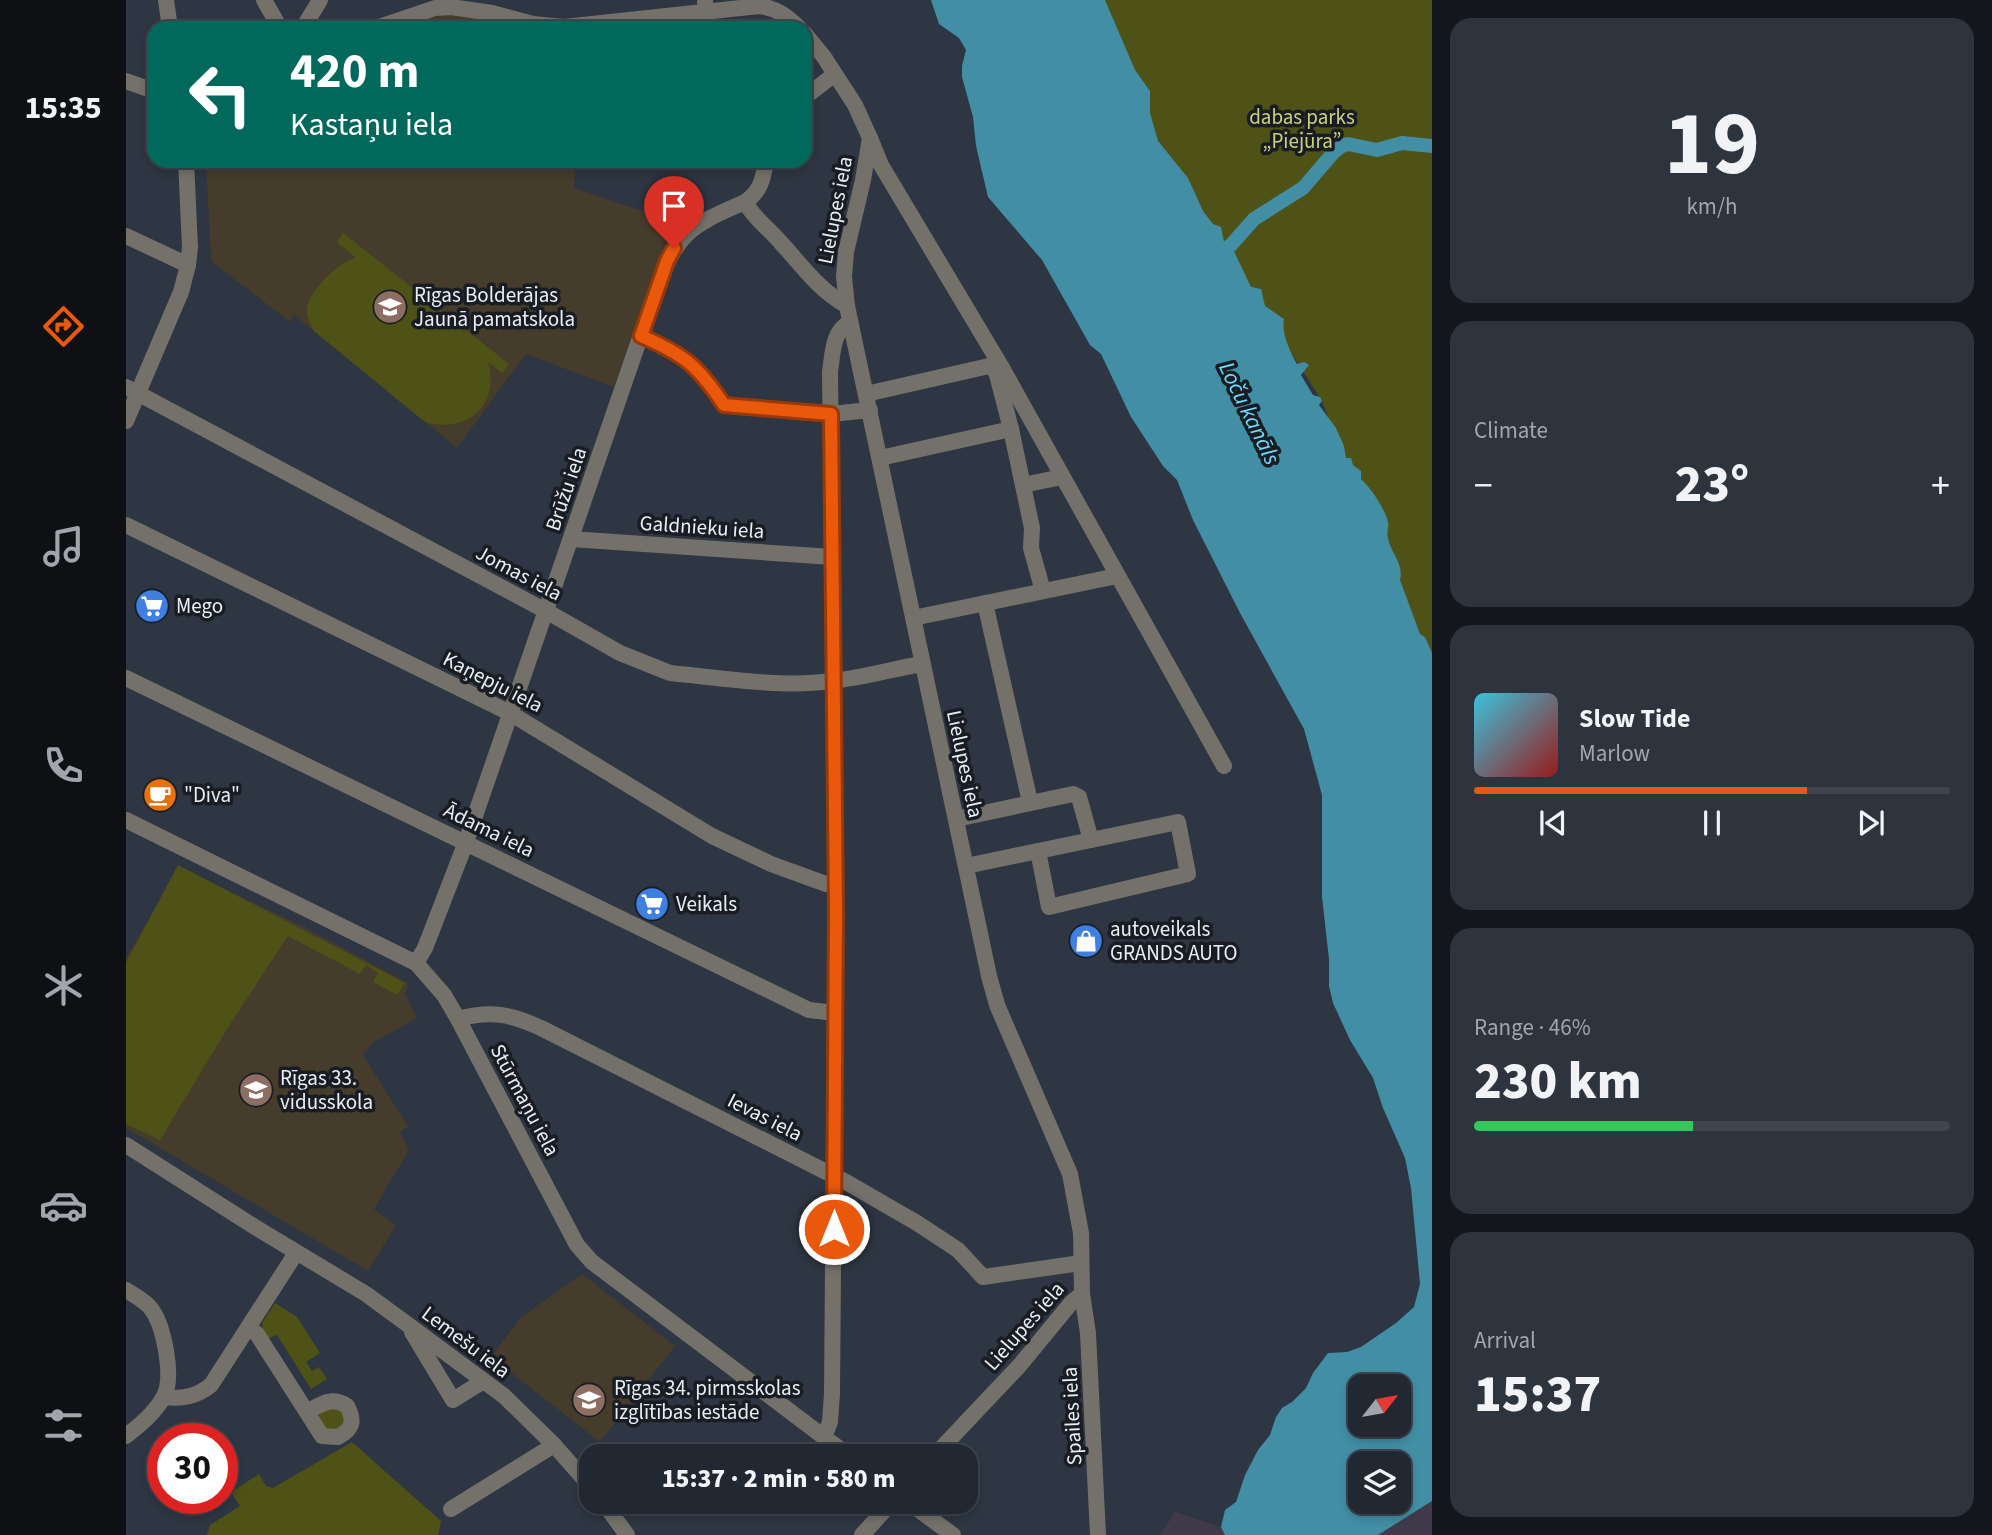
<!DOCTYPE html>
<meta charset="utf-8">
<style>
:root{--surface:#222832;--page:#2e343e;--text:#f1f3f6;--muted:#a2a6ac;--line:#3f444d;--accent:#ea580c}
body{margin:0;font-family:"Source Sans 3",sans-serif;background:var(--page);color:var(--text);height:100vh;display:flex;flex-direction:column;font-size:26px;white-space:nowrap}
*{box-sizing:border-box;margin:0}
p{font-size:23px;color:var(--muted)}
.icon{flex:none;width:38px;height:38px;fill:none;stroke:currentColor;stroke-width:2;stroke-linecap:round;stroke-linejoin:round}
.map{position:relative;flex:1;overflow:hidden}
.side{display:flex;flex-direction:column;gap:18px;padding:18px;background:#13161c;width:560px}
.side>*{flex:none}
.hud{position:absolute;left:21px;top:21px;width:665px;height:147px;border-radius:21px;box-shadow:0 4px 10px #0003,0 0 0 2px var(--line);background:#00695c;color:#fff;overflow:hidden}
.needle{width:46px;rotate:59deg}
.fabs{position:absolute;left:1222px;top:1374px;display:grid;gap:14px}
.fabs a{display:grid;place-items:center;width:63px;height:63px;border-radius:14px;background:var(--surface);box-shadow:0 4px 10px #0003,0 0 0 2px var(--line);font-size:35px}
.speed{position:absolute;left:21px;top:1423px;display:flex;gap:14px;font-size:35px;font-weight:700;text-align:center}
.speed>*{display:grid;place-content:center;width:91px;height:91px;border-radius:50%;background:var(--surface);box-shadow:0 4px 10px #0003,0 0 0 2px var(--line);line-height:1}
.speed .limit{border:10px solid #d22;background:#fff;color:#111}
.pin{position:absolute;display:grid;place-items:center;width:60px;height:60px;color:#fff;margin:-72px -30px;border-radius:50% 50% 50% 0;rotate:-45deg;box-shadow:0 0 7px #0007}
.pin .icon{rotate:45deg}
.me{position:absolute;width:77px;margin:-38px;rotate:0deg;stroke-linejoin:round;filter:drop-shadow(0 0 5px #0008)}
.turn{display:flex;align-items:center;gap:24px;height:147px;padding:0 28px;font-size:32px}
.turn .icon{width:91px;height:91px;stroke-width:2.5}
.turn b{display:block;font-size:49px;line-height:60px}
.big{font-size:52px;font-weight:800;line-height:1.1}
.side .widget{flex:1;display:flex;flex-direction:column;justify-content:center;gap:10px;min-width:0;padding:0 24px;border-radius:21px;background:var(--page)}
.side .dial{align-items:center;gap:0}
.dial b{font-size:91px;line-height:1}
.song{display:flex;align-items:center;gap:21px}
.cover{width:84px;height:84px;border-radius:10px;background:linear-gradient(135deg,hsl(190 70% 55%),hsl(0 70% 35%))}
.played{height:7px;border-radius:4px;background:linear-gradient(90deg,var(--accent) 70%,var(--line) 70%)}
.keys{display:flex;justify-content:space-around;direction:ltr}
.heat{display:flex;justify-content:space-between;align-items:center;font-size:38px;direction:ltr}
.charge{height:10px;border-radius:5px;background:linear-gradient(90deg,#34c759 46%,var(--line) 0)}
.trip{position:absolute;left:453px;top:1444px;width:399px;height:70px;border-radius:21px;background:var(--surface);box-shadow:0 4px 10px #0003,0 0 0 2px var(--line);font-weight:800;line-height:70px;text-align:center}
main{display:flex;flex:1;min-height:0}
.tab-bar{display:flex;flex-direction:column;width:126px;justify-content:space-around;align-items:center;background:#0e1014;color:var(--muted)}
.tab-bar .icon{width:49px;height:49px}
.tab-bar .active{color:var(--accent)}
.tab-bar b{font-size:32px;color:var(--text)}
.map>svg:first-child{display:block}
</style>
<main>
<nav class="tab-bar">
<b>15:35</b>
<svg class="icon active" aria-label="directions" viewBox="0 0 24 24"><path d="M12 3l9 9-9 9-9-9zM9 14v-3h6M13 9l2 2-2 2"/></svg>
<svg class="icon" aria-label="music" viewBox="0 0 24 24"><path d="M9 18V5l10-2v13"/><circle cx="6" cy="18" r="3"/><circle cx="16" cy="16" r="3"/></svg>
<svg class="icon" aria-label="phone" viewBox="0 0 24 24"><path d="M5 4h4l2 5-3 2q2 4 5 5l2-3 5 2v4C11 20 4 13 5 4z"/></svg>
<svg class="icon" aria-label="climate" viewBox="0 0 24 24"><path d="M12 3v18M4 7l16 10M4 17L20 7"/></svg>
<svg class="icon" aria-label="car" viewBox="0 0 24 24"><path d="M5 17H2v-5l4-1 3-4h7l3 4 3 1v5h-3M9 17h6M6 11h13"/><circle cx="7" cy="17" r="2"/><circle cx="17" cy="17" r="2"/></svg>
<svg class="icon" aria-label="filters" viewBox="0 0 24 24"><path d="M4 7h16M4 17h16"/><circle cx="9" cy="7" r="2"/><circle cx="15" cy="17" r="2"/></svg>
</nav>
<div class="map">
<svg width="1306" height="1535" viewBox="0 0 1306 1535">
<rect width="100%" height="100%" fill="#2d3642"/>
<g fill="#413a4a">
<polygon points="1306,1501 1306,1535 1252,1535 1272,1521"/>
<polygon points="1049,1512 1095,1527 1099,1535 1034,1535"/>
</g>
<g fill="#453c2b">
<polygon points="334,13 393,28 272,28 308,15"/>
<polygon points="80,161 450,161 448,188 546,221 488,387 400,354 331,448 168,315 164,322 85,261"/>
<polygon points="53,867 178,927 282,983 279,994 291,1018 248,1042 237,1055 282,1126 274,1132 283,1150 248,1209 270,1225 242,1271 0,1128 0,958"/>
<polygon points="456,1274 549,1346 474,1442 365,1357 394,1318"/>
</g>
<g fill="#4e5216">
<polygon points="971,0 1306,0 1306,692 1196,401 1014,116"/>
<path d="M 217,233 L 383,364 L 376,373 L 362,362 C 375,405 340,434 299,422 L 188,331 C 184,323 180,318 181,309 C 182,292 214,260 230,258 L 211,242 Z"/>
<polygon points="52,865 279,983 271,995 247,982 252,973 240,965 234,974 162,936 101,1029 34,1140 0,1124 0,963"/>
<polygon points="149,1303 171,1317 194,1353 180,1362 186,1371 193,1367 201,1379 185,1389 151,1335 143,1338 137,1334 136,1323"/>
<polygon points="216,1408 220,1427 201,1434 192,1418 196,1409"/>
<polygon points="226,1442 315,1521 312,1535 81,1535 84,1525 114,1506 105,1492 133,1474 140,1486 147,1488"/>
</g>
<path fill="#418ea5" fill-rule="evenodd" d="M 805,0 L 979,0 L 1009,70 L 1024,91 L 1024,113 L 1032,141 L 1062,178 L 1077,211 L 1087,224 L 1095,227 L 1098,242 L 1105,245 L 1125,287 L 1135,289 L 1139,306 L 1158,319 C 1155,333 1164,351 1171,364 L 1178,362 L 1183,365 L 1175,375 L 1187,395 L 1194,397 L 1196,401 L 1193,405 L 1210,428 L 1218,446 L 1220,458 L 1225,458 L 1227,465 L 1235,471 L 1235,479 C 1245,488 1259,509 1262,522 C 1263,528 1260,533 1262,538 C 1265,554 1278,563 1274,580 L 1294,634 L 1299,637 L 1306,653 L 1306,1501 L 1252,1535 L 1099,1535 L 1095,1527 L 1099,1510 L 1110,1502 L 1119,1475 L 1132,1450 L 1144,1435 L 1150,1417 L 1156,1408 L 1166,1402 L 1180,1388 L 1187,1373 L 1202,1353 L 1221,1352 L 1235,1347 L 1270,1323 L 1288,1307 L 1294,1284 L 1285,1188 L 1279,1158 L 1257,1108 L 1247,1078 L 1224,1040 L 1207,1003 L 1203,986 L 1203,959 L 1196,897 L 1196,795 L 1178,729 L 1114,613 L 1067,520 L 1051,480 L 1037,466 L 1005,417 L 975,354 L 964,345 L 916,260 L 862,197 L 850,146 L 847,117 L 836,77 L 836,66 L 840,50 L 833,38 L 813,24 ZM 1234,1386 L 1272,1386 L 1272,1424 L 1234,1424 ZM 1234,1463 L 1272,1463 L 1272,1502 L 1234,1502 Z"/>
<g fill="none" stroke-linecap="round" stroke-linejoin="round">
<polyline stroke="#418ea5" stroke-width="14" points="1090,256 1105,245 1128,219 1177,188 1208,152 1216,146 1222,144 1251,150 1276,143 1306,146"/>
<g stroke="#74716a" stroke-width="16">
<polyline points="40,0 44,28"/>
<polyline points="138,0 154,28"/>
<polyline points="579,2 582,28"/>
<polyline points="177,28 194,0"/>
<path d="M 250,28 L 309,8 L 325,7 L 366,13 L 407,24 L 438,27 L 633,6 C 650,8 661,16 673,28"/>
<polyline points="679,34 698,57 729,105 744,138 737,180 720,252 718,277 721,306 863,976 871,1005 944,1174 955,1233 956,1294 945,1303 894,1365 808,1456"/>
<polyline points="0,81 28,91"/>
<polyline points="679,97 709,74"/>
<polyline points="744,138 755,165 875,366 1098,766"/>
<path d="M 619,202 C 635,191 637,179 640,161"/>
<polyline points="0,236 62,265"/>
<path d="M 515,336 C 560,356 571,364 598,405 L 705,414 L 744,410"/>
<path d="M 0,387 L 420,611 L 494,653 L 544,673 C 597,678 653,688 706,681 C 736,678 766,669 796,664"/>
<polyline points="740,394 863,366 870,371"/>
<polyline points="0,421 55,292 62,265 64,247 60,161"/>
<polyline points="885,429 906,528 905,548 917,591"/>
<polyline points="754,458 885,429 870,371 872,369"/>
<polyline points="897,485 936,477"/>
<polyline points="0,525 384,713 586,836 645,864 700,884 710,886"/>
<polyline points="445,539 706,557"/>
<polyline points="859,603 904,802"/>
<polyline points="787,618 991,576"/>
<polyline points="0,678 683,1010 710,1013"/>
<polyline points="830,819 947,794 953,797 965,840 1052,822 1062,874 923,907 912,851"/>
<polyline points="0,820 290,963 318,995 332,1019 451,1245 466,1262 723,1456"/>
<polyline points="840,866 965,840"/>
<path d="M 290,963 L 299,948 L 340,842 L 529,294 C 551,233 561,227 619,202 C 628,219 644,229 656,244 C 679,269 691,288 721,306"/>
<path d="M 332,1019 C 365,1010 384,1014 415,1028 L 720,1182 L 791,1223 L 832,1250 L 857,1277 L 955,1263"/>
<polyline points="0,1145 129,1227 240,1294 281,1324 378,1396 428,1445 466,1488"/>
<path d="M 0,1290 C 9,1296 20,1301 26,1310 C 38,1327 48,1377 38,1396 C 30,1412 14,1425 0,1436"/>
<polyline points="956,1294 962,1333 972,1535"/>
<path d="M 123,1328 L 131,1334 L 196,1436 L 212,1437 C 227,1429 229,1421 221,1406 C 205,1396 195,1404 181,1412"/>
<polyline points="286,1332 327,1400 356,1382"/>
<path d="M 38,1397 C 57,1399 70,1397 85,1385 L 170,1253"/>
<path d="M 698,1437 L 704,1422 L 706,1394 L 710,886 L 704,372 C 707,352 706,332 724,322"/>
<polyline points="477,1502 501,1535"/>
<polyline points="782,1502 827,1535"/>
<polyline points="325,1509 428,1445"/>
<polyline points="736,1535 766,1502"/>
</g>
</g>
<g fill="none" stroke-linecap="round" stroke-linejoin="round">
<g stroke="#983908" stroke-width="18">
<path id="route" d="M 548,248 L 541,261 L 515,336 C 559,355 572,366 598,405 L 705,414 L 710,911 L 708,1229"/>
</g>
<use href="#route" stroke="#ea580c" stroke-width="12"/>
</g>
<defs>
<g id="school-disc" transform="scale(1.75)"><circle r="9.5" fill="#8d6e63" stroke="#191d23"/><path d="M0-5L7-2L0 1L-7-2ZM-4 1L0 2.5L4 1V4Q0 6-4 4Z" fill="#fff"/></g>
<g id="supermarket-disc" transform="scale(1.75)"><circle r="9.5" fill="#3f7fe0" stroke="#191d23"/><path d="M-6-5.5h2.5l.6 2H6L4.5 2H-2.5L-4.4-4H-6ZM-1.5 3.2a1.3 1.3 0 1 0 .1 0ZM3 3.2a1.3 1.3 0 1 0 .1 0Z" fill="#fff"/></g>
<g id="cafe-disc" transform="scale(1.75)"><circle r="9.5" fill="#e8710a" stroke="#191d23"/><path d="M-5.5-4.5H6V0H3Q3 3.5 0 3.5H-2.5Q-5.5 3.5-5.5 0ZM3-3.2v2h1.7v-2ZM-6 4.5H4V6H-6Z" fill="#fff"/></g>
<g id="shop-disc" transform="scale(1.75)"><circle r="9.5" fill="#3f7fe0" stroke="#191d23"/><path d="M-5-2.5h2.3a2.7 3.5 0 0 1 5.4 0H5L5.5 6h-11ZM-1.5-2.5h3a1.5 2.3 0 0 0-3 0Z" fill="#fff"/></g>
</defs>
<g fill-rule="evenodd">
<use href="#school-disc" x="264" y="307"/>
<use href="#supermarket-disc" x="26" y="606"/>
<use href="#cafe-disc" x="34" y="795"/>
<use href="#supermarket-disc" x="526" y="904"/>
<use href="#shop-disc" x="960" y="941"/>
<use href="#school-disc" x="130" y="1090"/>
<use href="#school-disc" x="463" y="1400"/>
</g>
<g text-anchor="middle" stroke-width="7" stroke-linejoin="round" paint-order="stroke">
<g font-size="21" fill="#cad279" stroke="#191d23">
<text x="1176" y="124">dabas parks<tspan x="1176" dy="24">„Piejūra”</tspan></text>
</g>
<g font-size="21" fill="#e8eef6" stroke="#191d23">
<text transform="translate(709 210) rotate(-79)" y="7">Lielupes iela</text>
<text transform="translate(440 489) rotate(-71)" y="7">Brūžu iela</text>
<text transform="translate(576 527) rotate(4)" y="7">Galdnieku iela</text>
<text transform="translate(393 573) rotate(28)" y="7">Jomas iela</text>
<text transform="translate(367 682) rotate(27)" y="7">Kaņepju iela</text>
<text transform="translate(839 764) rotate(78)" y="7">Lielupes iela</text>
<text transform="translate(363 830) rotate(26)" y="7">Ādama iela</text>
<text transform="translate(399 1100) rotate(62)" y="7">Stūrmaņu iela</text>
<text transform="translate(639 1117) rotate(27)" y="7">Ievas iela</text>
<text transform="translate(898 1326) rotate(-49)" y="7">Lielupes iela</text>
<text transform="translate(340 1342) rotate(37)" y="7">Lemešu iela</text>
<text transform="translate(946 1416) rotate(-93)" y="7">Spailes iela</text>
</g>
<g font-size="21" fill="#e8eef6" stroke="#191d23" text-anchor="start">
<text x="288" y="302">Rīgas Bolderājas<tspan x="288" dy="24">Jaunā pamatskola</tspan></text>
<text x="50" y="613">Mego</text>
<text x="58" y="802">"Diva"</text>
<text x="550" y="911">Veikals</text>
<text x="984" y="936">autoveikals<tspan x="984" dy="24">GRANDS AUTO</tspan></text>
<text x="154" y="1085">Rīgas 33.<tspan x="154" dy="24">vidusskola</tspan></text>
<text x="488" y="1395">Rīgas 34. pirmsskolas<tspan x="488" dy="24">izglītības iestāde</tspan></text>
</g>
<g font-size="23" font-style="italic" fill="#6cddff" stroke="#191d23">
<text transform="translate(1124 413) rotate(64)" y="8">Loču kanāls</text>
</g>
</g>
</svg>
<div class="fabs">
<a><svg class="needle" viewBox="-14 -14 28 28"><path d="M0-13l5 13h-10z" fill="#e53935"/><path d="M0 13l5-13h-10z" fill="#a2a6ac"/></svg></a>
<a><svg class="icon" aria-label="layers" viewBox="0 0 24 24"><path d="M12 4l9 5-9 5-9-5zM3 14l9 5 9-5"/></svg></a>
</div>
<div class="speed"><div class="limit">30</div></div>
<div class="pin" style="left:548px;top:248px;background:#d93025"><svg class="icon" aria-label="arrive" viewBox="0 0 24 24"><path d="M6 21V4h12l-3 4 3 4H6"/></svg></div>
<svg class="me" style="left:708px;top:1229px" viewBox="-20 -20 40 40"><circle r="17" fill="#ea580c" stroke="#fff" stroke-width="3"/><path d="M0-11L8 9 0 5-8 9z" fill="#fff"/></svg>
<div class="trip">15:37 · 2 min · 580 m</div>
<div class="hud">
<div class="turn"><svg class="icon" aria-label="left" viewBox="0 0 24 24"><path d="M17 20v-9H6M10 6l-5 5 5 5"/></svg><div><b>420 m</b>Kastaņu iela</div></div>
</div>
</div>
<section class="side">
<div class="widget dial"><b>19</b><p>km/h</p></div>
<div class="widget"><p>Climate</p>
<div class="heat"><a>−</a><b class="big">23°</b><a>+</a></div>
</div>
<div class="widget">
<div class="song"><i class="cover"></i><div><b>Slow Tide</b><p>Marlow</p></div></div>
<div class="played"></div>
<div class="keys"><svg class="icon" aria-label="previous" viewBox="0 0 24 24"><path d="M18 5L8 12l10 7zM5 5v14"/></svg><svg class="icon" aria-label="pause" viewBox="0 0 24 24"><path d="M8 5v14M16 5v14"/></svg><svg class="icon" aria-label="next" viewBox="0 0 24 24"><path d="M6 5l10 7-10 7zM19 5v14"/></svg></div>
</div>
<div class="widget"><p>Range · 46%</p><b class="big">230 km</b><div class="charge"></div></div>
<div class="widget"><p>Arrival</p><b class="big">15:37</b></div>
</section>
</main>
